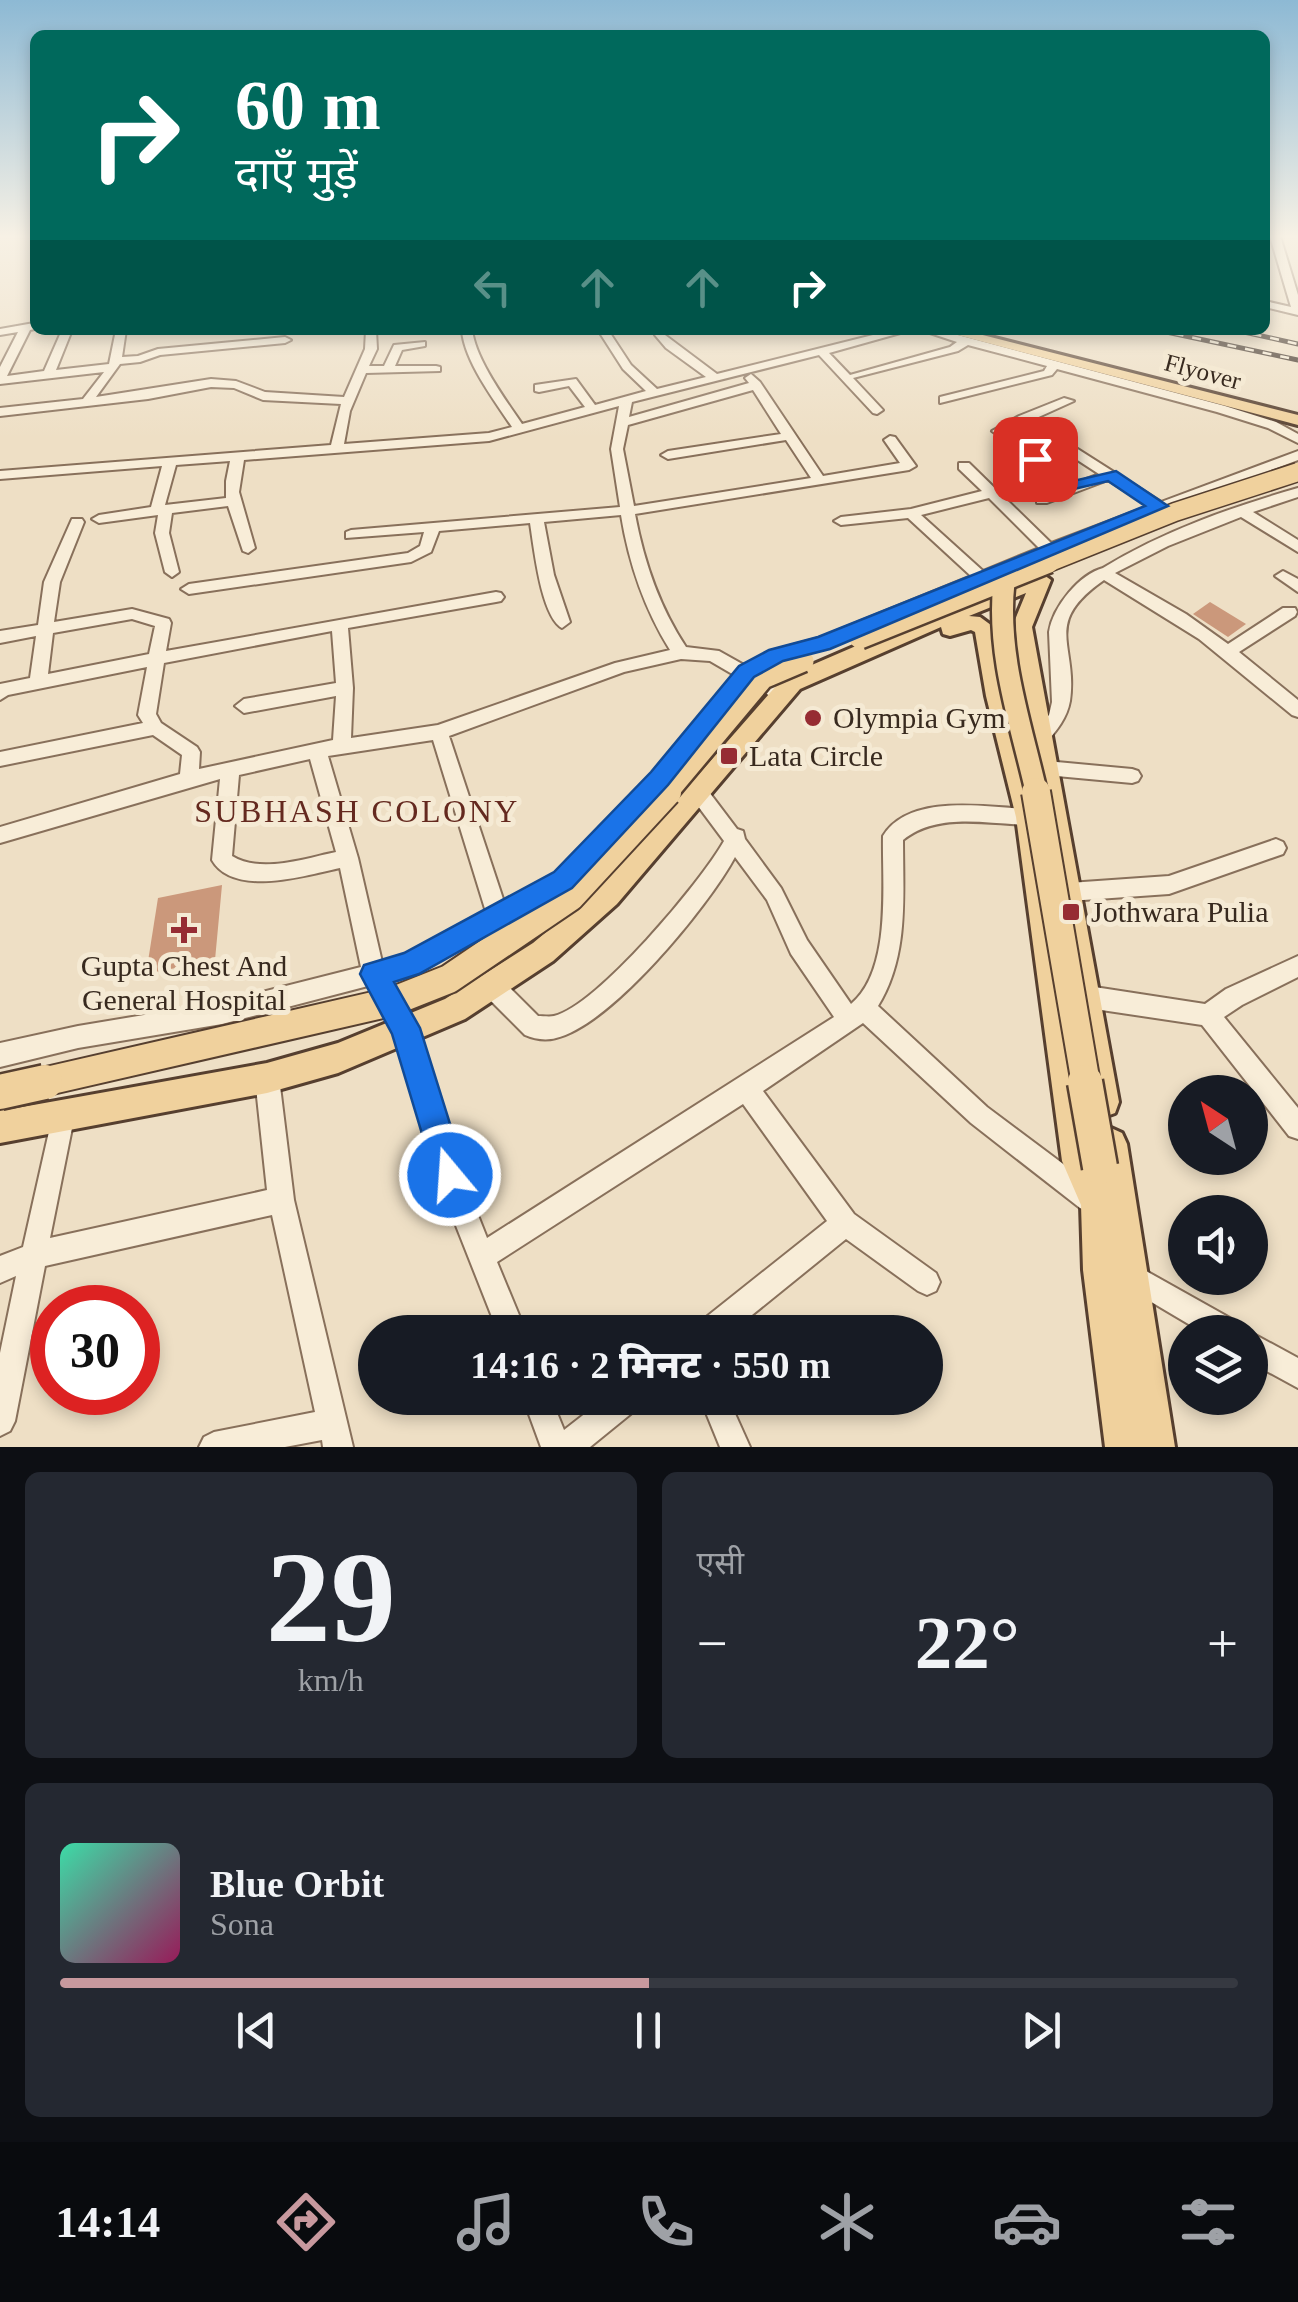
<!DOCTYPE html>
<html lang="hi">
<meta charset="utf-8">
<style>
:root{--surface:#171b24;--page:#242831;--text:#f1f3f6;--muted:#9ea1a6;--line:#363941;--accent:#c8999e}
body{margin:0;font-family:"Times New Roman","Noto Sans Devanagari",serif;background:var(--page);color:var(--text);height:100vh;display:flex;flex-direction:column;font-size:38px;white-space:nowrap}
*{box-sizing:border-box;margin:0}
p{font-size:32px;color:var(--muted)}
.icon{flex:none;width:55px;height:55px;fill:none;stroke:currentColor;stroke-width:2;stroke-linecap:round;stroke-linejoin:round}
.map{position:relative;height:1447px;overflow:hidden}
.panel{display:flex;flex-direction:column;gap:25px;padding:25px;background:#0d0f14;flex:1}
.panel>*{flex:none}
.hud{position:absolute;left:30px;top:30px;width:1240px;height:305px;border-radius:15px;box-shadow:0 5px 15px #0003;background:#00695c;color:#fff;overflow:hidden}
.needle{width:65px;rotate:324deg}
.buttons{position:absolute;left:1168px;top:1075px;display:grid;gap:20px}
.buttons a{display:grid;place-items:center;width:100px;height:100px;border-radius:50%;background:var(--surface);box-shadow:0 5px 15px #0003;font-size:50px}
.speed{position:absolute;left:30px;top:1285px;display:flex;gap:20px;font-size:50px;font-weight:700;text-align:center}
.speed>*{display:grid;place-content:center;width:130px;height:130px;border-radius:50%;background:var(--surface);box-shadow:0 5px 15px #0003;line-height:1}
.speed .limit{border:15px solid #d22;background:#fff;color:#111}
.pin{position:absolute;display:grid;place-items:center;width:85px;height:85px;color:#fff;margin:-42px;border-radius:20px;box-shadow:0 5px 15px #0006}
.me{position:absolute;width:110px;margin:-55px;rotate:342deg;stroke-linejoin:round;filter:drop-shadow(0 0 8px #0008)}
.turn{display:flex;align-items:center;gap:35px;height:210px;padding:0 40px;font-size:45px}
.turn .icon{width:130px;height:130px;stroke-width:2.5}
.turn b{display:block;font-size:70px;line-height:85px}
.lanes{display:flex;align-items:center;height:95px;padding:0 40px;background:#0003;justify-content:center;gap:50px;direction:ltr}
.lanes .off{opacity:.35}
.big{font-size:75px;font-weight:800;line-height:1.1}
.panel .card{flex:1;display:flex;flex-direction:column;justify-content:center;gap:15px;min-width:0;padding:0 35px;border-radius:15px;background:var(--page)}
.panel .dial{align-items:center;gap:0}
.dial b{font-size:130px;line-height:1}
.song{display:flex;align-items:center;gap:30px}
.cover{width:120px;height:120px;border-radius:15px;background:linear-gradient(135deg,hsl(160 70% 55%),hsl(330 70% 35%))}
.played{height:10px;border-radius:5px;background:linear-gradient(90deg,var(--accent) 50%,var(--line) 50%)}
.keys{display:flex;justify-content:space-around;direction:ltr}
.heat{display:flex;justify-content:space-between;align-items:center;font-size:55px;direction:ltr}
.panel .tiles{flex:1;display:grid;gap:25px;grid-template-columns:1fr 1fr}
.card:last-child{grid-column:span 2}
.trip{position:absolute;left:358px;top:1315px;width:585px;height:100px;border-radius:50px;background:var(--surface);box-shadow:0 5px 15px #0003;font-weight:800;line-height:100px;text-align:center}
.menu{display:flex;height:160px;justify-content:space-around;align-items:center;background:#090b0e;color:var(--muted)}
.menu .icon{width:70px;height:70px}
.menu .active{color:var(--accent)}
.menu b{font-size:45px;color:var(--text)}
.map>svg:first-child{display:block}
</style>
<div class="map">
<svg width="1298" height="1447" viewBox="0 0 1298 1447">
<rect width="100%" height="100%" fill="#eedfc5"/>
<g fill="#cb987b">
<polygon points="1210,602 1246,624 1228,637 1193,614"/>
<polygon points="222,885 215,960 146,974 158,898"/>
</g>
<g fill="none" stroke-linecap="round" stroke-linejoin="round">
<g stroke="#88705b" stroke-width="4">
<g id="minor">
<polygon points="1270,236 1280,236 1298,295 1298,315 1265,307 1265,301 1291,307"/>
<path d="M 34,323 L 35,329 L 30,330 L 7,376 L 44,371 L 62,330 L 72,330 L 56,370 L 109,364 L 116,330 L 126,330 L 122,357 L 138,356 L 158,349 L 285,337 L 291,340 L 285,343 L 160,355 L 140,362 L 120,364 L 96,397 L 211,379 L 236,381 L 265,392 L 344,397 L 365,349 L 366,330 L 376,330 L 377,349 L 369,366 L 384,366 L 394,345 L 425,342 L 425,346 L 402,350 L 395,366 L 436,366 L 440,367 L 440,371 L 366,373 L 350,411 L 344,444 L 489,433 L 512,427 C 495,401 464,361 462,330 L 472,330 C 476,360 505,399 522,424 L 585,407 L 569,386 L 539,392 L 535,391 L 535,385 L 576,379 L 595,405 L 646,391 L 623,369 L 598,330 L 608,330 L 631,365 L 657,389 L 706,377 L 666,348 L 655,335 L 661,332 L 717,374 L 893,330 L 911,330 L 829,353 L 850,375 L 950,347 L 957,342 L 921,330 L 939,330 L 1225,406 L 1276,422 L 1298,434 L 1298,443 L 1268,428 L 1217,412 L 1057,369 L 1052,375 L 940,403 L 940,397 L 1044,371 L 1047,366 L 968,345 L 958,351 L 853,378 L 883,410 L 877,414 L 873,413 L 819,355 L 632,402 L 629,417 L 749,383 L 745,378 L 751,374 L 760,382 L 823,476 L 900,463 L 884,440 L 890,436 L 895,437 L 916,466 L 909,470 L 635,514 C 644,562 659,606 686,647 L 719,651 L 744,665 L 771,651 L 819,638 L 971,576 L 908,518 L 841,525 L 834,521 L 841,517 L 911,509 L 982,491 L 959,469 L 959,463 L 969,463 L 1051,543 L 1149,506 L 1108,480 L 1047,503 L 1037,503 L 1037,497 L 1066,486 L 1030,462 L 1030,456 L 1040,456 L 1078,482 L 1099,474 L 1022,424 L 998,435 L 992,431 L 1019,416 L 1064,398 L 1074,401 L 1032,420 L 1161,502 L 1298,451 L 1298,460 L 1054,552 L 829,647 L 782,660 L 758,673 L 787,689 L 790,694 L 787,699 L 775,699 L 747,682 L 667,784 L 570,886 L 417,972 L 389,980 L 416,1028 L 462,1175 L 487,1238 L 834,1017 L 791,954 L 767,900 L 735,857 C 708,907 611,1025 556,1038 C 546,1041 534,1039 525,1035 L 483,993 L 480,985 L 483,977 L 491,974 L 499,977 L 538,1016 C 542,1016 550,1017 554,1016 C 597,1006 701,882 724,841 L 692,798 L 690,793 L 692,788 L 699,785 L 706,788 L 737,829 L 743,831 L 745,839 L 781,888 L 807,940 L 851,1004 C 892,970 882,884 883,836 C 909,793 986,807 1028,809 L 1035,811 L 1038,817 L 1035,823 L 1028,825 C 986,824 938,812 903,840 C 903,896 909,956 878,1006 L 987,1107 L 1098,1190 L 1102,1199 L 1098,1208 L 1089,1212 L 1080,1208 L 971,1123 L 863,1023 L 763,1091 L 854,1214 L 936,1273 L 940,1282 L 936,1291 L 927,1295 L 918,1291 L 846,1239 L 731,1332 L 696,1332 L 700,1322 L 827,1221 L 743,1104 L 497,1262 L 526,1332 L 498,1332 L 436,1175 L 395,1032 L 368,986 L 222,1024 L 78,1048 L 0,1067 L 0,1043 L 78,1026 L 222,1002 L 361,967 L 340,868 C 307,875 234,898 212,860 L 220,779 L 0,843 L 0,827 L 180,774 L 182,755 L 153,735 L 0,766 L 0,752 L 143,723 L 138,715 L 147,667 L 8,695 L 0,700 L 0,684 L 30,678 L 36,636 L 0,643 L 0,631 L 38,625 L 44,582 L 72,519 L 82,519 L 84,522 L 60,582 L 54,622 L 132,609 L 169,619 L 171,623 L 166,651 L 496,592 L 501,593 L 504,597 L 501,601 L 496,602 L 348,628 L 353,688 L 351,738 L 438,725 L 615,663 L 670,650 C 644,608 629,564 621,515 L 544,522 L 554,575 L 570,622 L 562,628 C 541,616 534,548 530,523 L 439,531 L 431,552 L 411,562 L 189,594 L 181,589 L 189,584 L 408,553 L 420,546 L 424,532 L 346,538 L 346,532 L 351,530 L 620,507 L 611,449 L 619,406 L 489,441 L 244,460 L 239,492 L 255,548 L 248,553 L 243,551 L 228,506 L 172,513 L 169,533 L 179,572 L 172,577 L 165,572 L 155,533 L 158,515 L 99,523 L 92,519 L 99,515 L 151,507 L 162,466 L 0,479 L 0,471 L 331,445 L 341,404 L 263,400 L 234,388 L 211,387 L 148,399 L 0,416 L 0,408 L 83,399 L 104,372 L 0,384 L 0,367 L 18,332 L 0,335 L 0,329 ZM 753,390 L 781,434 L 668,451 L 661,455 L 668,459 L 786,440 L 811,478 L 634,506 L 623,449 L 628,425 ZM 230,461 L 226,481 L 226,498 L 165,505 L 176,465 ZM 989,498 L 1039,548 L 983,571 L 921,515 ZM 132,619 L 155,626 L 149,654 L 48,674 L 53,633 ZM 332,631 L 336,683 L 244,699 L 235,706 L 244,713 L 336,696 L 333,740 L 199,769 L 200,752 L 197,747 L 161,723 L 156,714 L 164,663 ZM 681,659 L 710,661 L 734,675 L 653,774 L 556,874 L 504,902 L 449,736 L 624,672 ZM 433,740 L 486,912 L 405,956 L 382,962 L 358,858 L 328,756 ZM 310,759 L 336,852 C 306,858 261,874 232,856 L 239,775 Z"/>
<path d="M 1298,488 L 1298,497 L 1253,512 L 1298,540 L 1298,552 L 1241,517 L 1168,546 L 1115,573 L 1186,614 L 1228,644 L 1283,608 L 1295,608 L 1297,612 L 1295,616 L 1239,652 L 1298,700 L 1298,717 L 1292,715 L 1199,639 L 1104,580 C 1041,624 1078,644 1070,701 C 1067,718 1057,730 1046,743 L 1034,743 L 1031,738 L 1049,715 L 1052,702 L 1049,632 C 1053,606 1080,574 1103,568 C 1163,531 1232,507 1298,488 Z"/>
<polygon points="1283,571 1298,579 1298,592 1275,576"/>
<polygon points="1046,761 1132,769 1138,771 1141,776 1138,781 1132,783 1046,775 1040,773 1037,768 1040,763"/>
<polygon points="1276,839 1283,842 1286,848 1283,854 1169,894 1069,901 1062,898 1059,892 1062,886 1069,883 1169,876"/>
<polygon points="1298,956 1298,977 1242,1005 1224,1017 1298,1108 1298,1139 1289,1136 1202,1025 1088,1008 1080,1005 1077,997 1080,989 1088,986 1205,1004 1226,989"/>
<polygon points="267,1066 275,1070 279,1078 294,1200 353,1447 323,1447 322,1440 285,1447 199,1447 204,1437 214,1432 315,1412 272,1215 45,1266 15,1421 10,1431 0,1436 0,1353 16,1276 0,1283 0,1256 23,1247 55,1105 63,1101 71,1105 75,1113 50,1238 267,1190 255,1078 259,1070"/>
<polygon points="1130,1262 1237,1322 1241,1332 1202,1332 1121,1284 1117,1275 1121,1266"/>
<polygon points="1249,1332 1250,1332 1298,1358 1298,1388 1250,1362"/>
<polygon points="523,1398 551,1398 564,1430 605,1398 642,1398 638,1408 590,1447 541,1447"/>
<polygon points="700,1398 728,1398 750,1447 720,1447"/>
</g>
</g>
<g stroke="#563f2f" stroke-width="6">
<g id="major">
<polygon points="939,330 963,330 1298,415 1298,425"/>
<polygon points="1041,573 1051,580 1032,627 1119,1102 1115,1113 1104,1117 1093,1113 1089,1102 1012,627 1026,593 969,616 980,617 995,628 1008,696 1040,817 1094,1160 1099,1172 1095,1144 1100,1133 1111,1128 1122,1133 1127,1144 1175,1447 1105,1447 1083,1270 1081,1205 1062,1161 1016,817 986,696 975,632 971,630 950,636 943,634 941,627 800,689 617,904 553,961 465,1019 338,1073 267,1093 0,1143 0,1111 267,1063 338,1043 445,999 533,943 599,888 784,677 879,636"/>
</g>
</g>
<use href="#minor" fill="#f8edd8" fill-rule="evenodd"/>
<use href="#major" fill="#f0d19d" fill-rule="evenodd"/>
<g stroke="#382a1f" stroke-width="5">
<g id="rail">
<polyline points="1157,330 1298,360"/>
<polyline points="1235,330 1298,344"/>
</g>
</g>
<use href="#rail" stroke="#f5ead4" stroke-width="2.5" stroke-dasharray="9" stroke-linecap="butt"/>
<g stroke="#563f2f" stroke-width="21" stroke-linecap="butt">
<polyline id="major-bridge-far3" points="1043,565 1175,512 1298,472"/>
</g>
<g stroke="#563f2f" stroke-width="26" stroke-linecap="butt">
<g id="major-bridge-far2">
<path d="M 1004,582 C 996,655 1021,724 1037,795"/>
<polyline points="860,638 1049,562"/>
<polyline points="665,795 763,678 803,661"/>
</g>
</g>
<g stroke="#563f2f" stroke-width="32" stroke-linecap="butt">
<g id="major-bridge-far1">
<polyline points="1036,792 1086,1084"/>
<polyline points="34,1084 391,1002 449,979 570,897 667,792"/>
</g>
</g>
<g stroke="#563f2f" stroke-width="39" stroke-linecap="butt">
<g id="major-bridge">
<polyline points="1085,1082 1100,1167"/>
<polyline points="0,1092 45,1082"/>
</g>
</g>
<use href="#major-bridge-far3" stroke="#f0d19d" stroke-width="18"/>
<use href="#major-bridge-far2" stroke="#f0d19d" stroke-width="21"/>
<use href="#major-bridge-far1" stroke="#f0d19d" stroke-width="28"/>
<use href="#major-bridge" stroke="#f0d19d" stroke-width="34"/>
</g>
<linearGradient id="sky" x2="0" y2="1"><stop stop-color="#8db9d4"/><stop offset="0.54" stop-color="#f7f1e5"/><stop offset="1" stop-color="#f7f1e5" stop-opacity="0"/></linearGradient>
<rect width="1298" height="438" fill="url(#sky)"/>
<polygon fill="#1a73e8" stroke="#114b97" stroke-width="2.5" points="1029,455 1041,455 1078,480 1116,471 1168,506 830,649 783,661 754,677 668,785 572,888 419,974 394,982 420,1028 466,1175 461,1187 450,1192 438,1187 392,1034 360,974 364,965 404,953 554,872 651,772 739,666 769,650 818,637 1145,506 1108,481 1070,490 1029,462"/>
<g fill="#962c33" stroke="#f5ead4" stroke-width="4">
<circle cx="813" cy="718" r="10"/>
<rect x="719" y="746" width="20" height="20" rx="5"/>
<rect x="1061" y="902" width="20" height="20" rx="5"/>
<path d="M179 915h10v10h10v10h-10v10h-10v-10h-10v-10h10z"/>
</g>
<g text-anchor="middle" stroke-width="10" stroke-linejoin="round" paint-order="stroke">
<g font-size="25" fill="#382a1f" stroke="#f5ead4">
<text transform="translate(1203 371) rotate(15)" y="9">Flyover</text>
</g>
<g font-size="30" fill="#382a1f" stroke="#f5ead4" text-anchor="start">
<text x="833" y="728">Olympia Gym</text>
<text x="749" y="766">Lata Circle</text>
<text x="1091" y="922">Jothwara Pulia</text>
<text x="184" y="976" text-anchor="middle">Gupta Chest And<tspan x="184" dy="34">General Hospital</tspan></text>
</g>
<g font-size="32" letter-spacing="2.5" fill="#64291f" stroke="#f5ead4">
<text x="357" y="822">SUBHASH COLONY</text>
</g>
</g>
</svg>
<div class="buttons">
<a><svg class="needle" viewBox="-14 -14 28 28"><path d="M0-13l5 13h-10z" fill="#e53935"/><path d="M0 13l5-13h-10z" fill="#9ea1a6"/></svg></a>
<a><svg class="icon" aria-label="sound" viewBox="0 0 24 24"><path d="M4 9h4l5-4v14l-5-4H4zM17 9q2 3 0 6"/></svg></a>
<a><svg class="icon" aria-label="layers" viewBox="0 0 24 24"><path d="M12 4l9 5-9 5-9-5zM3 14l9 5 9-5"/></svg></a>
</div>
<div class="speed"><div class="limit">30</div></div>
<div class="pin" style="left:1035px;top:459px;background:#d93025"><svg class="icon" aria-label="arrive" viewBox="0 0 24 24"><path d="M6 21V4h12l-3 4 3 4H6"/></svg></div>
<svg class="me" style="left:450px;top:1175px" viewBox="-20 -20 40 40"><circle r="17" fill="#1a73e8" stroke="#fff" stroke-width="3"/><path d="M0-11L8 9 0 5-8 9z" fill="#fff"/></svg>
<div class="trip">14:16 · 2 मिनट · 550 m</div>
<div class="hud">
<div class="turn"><svg class="icon" aria-label="right" viewBox="0 0 24 24"><path d="M7 20v-9h11M14 6l5 5-5 5"/></svg><div><b>60 m</b>दाएँ मुड़ें</div></div>
<div class="lanes"><svg class="icon off" aria-label="left" viewBox="0 0 24 24"><path d="M17 20v-9H6M10 6l-5 5 5 5"/></svg><svg class="icon off" aria-label="ahead" viewBox="0 0 24 24"><path d="M12 20V5M6 11l6-6 6 6"/></svg><svg class="icon off" aria-label="ahead" viewBox="0 0 24 24"><path d="M12 20V5M6 11l6-6 6 6"/></svg><svg class="icon" aria-label="right" viewBox="0 0 24 24"><path d="M7 20v-9h11M14 6l5 5-5 5"/></svg></div>
</div>
</div>
<section class="panel">
<div class="tiles">
<div class="card dial"><b>29</b><p>km/h</p></div>
<div class="card"><p>एसी</p>
<div class="heat"><a>−</a><b class="big">22°</b><a>+</a></div>
</div>
<div class="card">
<div class="song"><i class="cover"></i><div><b>Blue Orbit</b><p>Sona</p></div></div>
<div class="played"></div>
<div class="keys"><svg class="icon" aria-label="previous" viewBox="0 0 24 24"><path d="M18 5L8 12l10 7zM5 5v14"/></svg><svg class="icon" aria-label="pause" viewBox="0 0 24 24"><path d="M8 5v14M16 5v14"/></svg><svg class="icon" aria-label="next" viewBox="0 0 24 24"><path d="M6 5l10 7-10 7zM19 5v14"/></svg></div>
</div>
</div>
</section>
<nav class="menu">
<b>14:14</b>
<svg class="icon active" aria-label="directions" viewBox="0 0 24 24"><path d="M12 3l9 9-9 9-9-9zM9 14v-3h6M13 9l2 2-2 2"/></svg>
<svg class="icon" aria-label="music" viewBox="0 0 24 24"><path d="M9 18V5l10-2v13"/><circle cx="6" cy="18" r="3"/><circle cx="16" cy="16" r="3"/></svg>
<svg class="icon" aria-label="phone" viewBox="0 0 24 24"><path d="M5 4h4l2 5-3 2q2 4 5 5l2-3 5 2v4C11 20 4 13 5 4z"/></svg>
<svg class="icon" aria-label="climate" viewBox="0 0 24 24"><path d="M12 3v18M4 7l16 10M4 17L20 7"/></svg>
<svg class="icon" aria-label="car" viewBox="0 0 24 24"><path d="M5 17H2v-5l4-1 3-4h7l3 4 3 1v5h-3M9 17h6M6 11h13"/><circle cx="7" cy="17" r="2"/><circle cx="17" cy="17" r="2"/></svg>
<svg class="icon" aria-label="filters" viewBox="0 0 24 24"><path d="M4 7h16M4 17h16"/><circle cx="9" cy="7" r="2"/><circle cx="15" cy="17" r="2"/></svg>
</nav>
